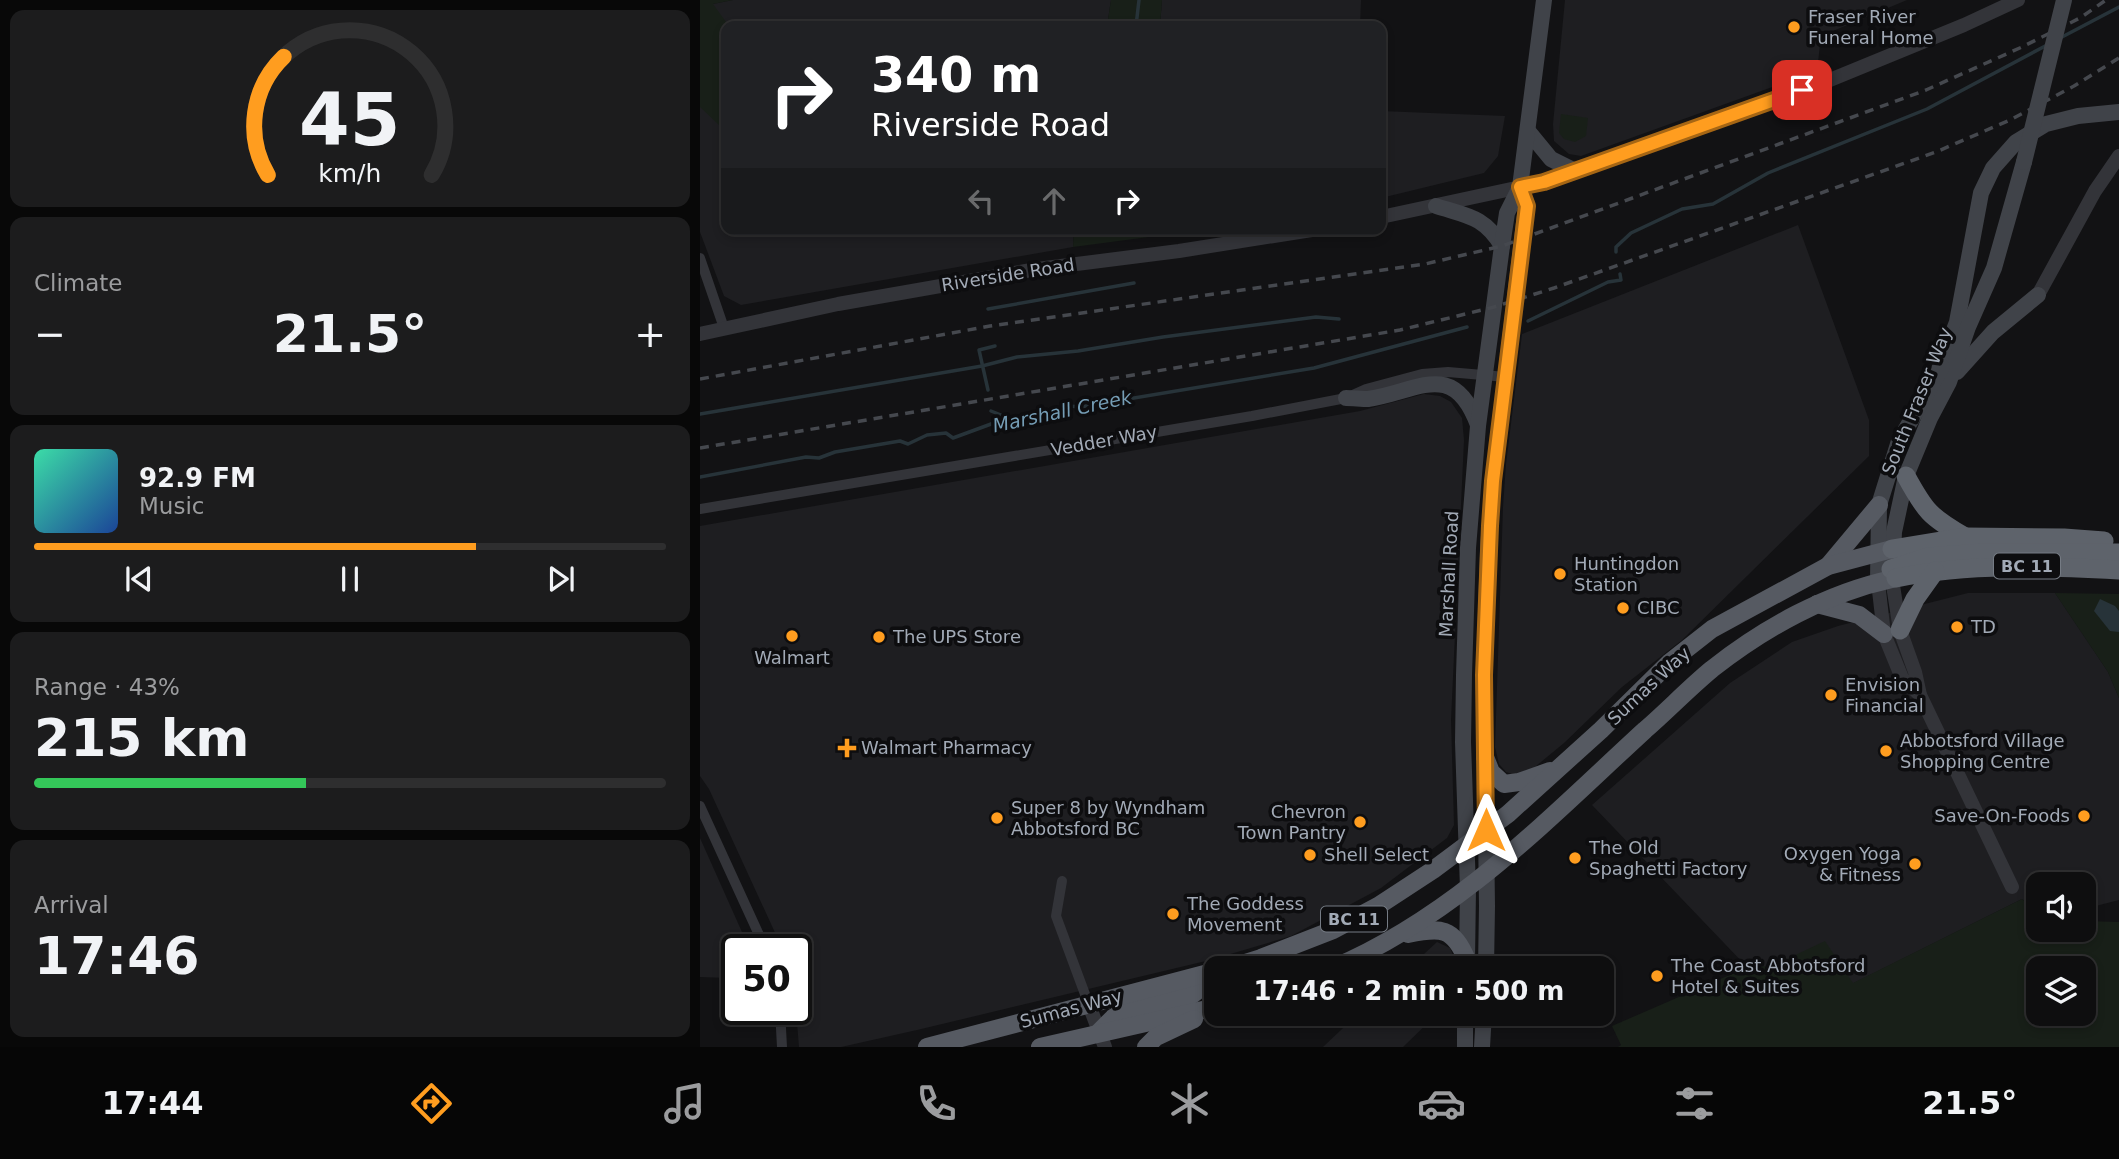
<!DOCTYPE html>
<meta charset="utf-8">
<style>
:root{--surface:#0e0e0f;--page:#1c1c1d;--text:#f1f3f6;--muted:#9b9c9e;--line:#2e2e2f;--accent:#ff9d1f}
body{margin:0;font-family:"DejaVu Sans",sans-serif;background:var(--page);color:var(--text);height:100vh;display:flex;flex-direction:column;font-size:26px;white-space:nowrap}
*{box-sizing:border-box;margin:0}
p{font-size:23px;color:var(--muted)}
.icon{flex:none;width:38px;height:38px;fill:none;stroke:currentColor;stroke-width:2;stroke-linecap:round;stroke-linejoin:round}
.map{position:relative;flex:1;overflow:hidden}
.drawer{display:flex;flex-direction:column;gap:10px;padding:10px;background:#080808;width:700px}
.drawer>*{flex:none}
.banner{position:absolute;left:21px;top:21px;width:665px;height:214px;border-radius:14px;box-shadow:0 4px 10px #0003,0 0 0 2px var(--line);background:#202124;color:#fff;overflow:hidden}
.buttons{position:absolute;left:1326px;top:872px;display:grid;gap:14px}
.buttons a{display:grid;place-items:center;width:70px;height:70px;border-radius:14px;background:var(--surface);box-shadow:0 4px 10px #0003,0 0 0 2px var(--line);font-size:35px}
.speed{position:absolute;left:21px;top:934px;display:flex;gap:14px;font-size:35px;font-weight:700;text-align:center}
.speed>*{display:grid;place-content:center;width:91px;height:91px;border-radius:50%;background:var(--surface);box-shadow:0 4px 10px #0003,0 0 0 2px var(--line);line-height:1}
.speed .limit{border:4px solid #111;border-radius:10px;background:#fff;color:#111}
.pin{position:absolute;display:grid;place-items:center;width:60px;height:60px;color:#fff;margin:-30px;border-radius:14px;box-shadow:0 4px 10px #0006}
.me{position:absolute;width:77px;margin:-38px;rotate:0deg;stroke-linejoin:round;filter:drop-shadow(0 0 5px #0008)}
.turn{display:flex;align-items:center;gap:24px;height:147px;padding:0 35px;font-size:32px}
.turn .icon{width:91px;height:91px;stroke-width:2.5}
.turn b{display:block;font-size:49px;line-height:60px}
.lanes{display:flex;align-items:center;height:66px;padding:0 35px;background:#0003;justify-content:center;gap:35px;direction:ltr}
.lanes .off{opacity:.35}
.big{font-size:52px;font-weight:800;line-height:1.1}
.drawer .card{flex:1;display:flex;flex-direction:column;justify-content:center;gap:10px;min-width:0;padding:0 24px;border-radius:14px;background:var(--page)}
.drawer .dial{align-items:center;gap:0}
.dial svg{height:182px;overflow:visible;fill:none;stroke:var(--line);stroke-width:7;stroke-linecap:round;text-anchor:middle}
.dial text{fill:var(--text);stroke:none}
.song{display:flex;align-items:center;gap:21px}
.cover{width:84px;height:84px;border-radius:10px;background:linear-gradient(135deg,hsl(160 70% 55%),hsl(220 70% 35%))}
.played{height:7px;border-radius:4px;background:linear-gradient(90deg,var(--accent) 70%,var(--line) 70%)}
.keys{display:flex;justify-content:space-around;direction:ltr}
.heat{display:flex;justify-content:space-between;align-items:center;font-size:38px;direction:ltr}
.charge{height:10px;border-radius:5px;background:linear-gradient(90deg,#34c759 43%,var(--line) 0)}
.trip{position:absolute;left:504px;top:956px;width:410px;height:70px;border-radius:14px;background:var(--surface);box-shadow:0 4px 10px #0003,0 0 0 2px var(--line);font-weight:800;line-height:70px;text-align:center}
.menu{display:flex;height:112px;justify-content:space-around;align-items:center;background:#060606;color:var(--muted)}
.menu .icon{width:49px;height:49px}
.menu .active{color:var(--accent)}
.menu b{font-size:32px;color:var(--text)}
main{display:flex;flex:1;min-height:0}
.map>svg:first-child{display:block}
</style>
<main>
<section class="drawer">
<div class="card dial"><svg viewBox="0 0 100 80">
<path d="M14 69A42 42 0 1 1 86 69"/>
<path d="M14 69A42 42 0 0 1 21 17" stroke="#ff9d1f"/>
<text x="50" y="56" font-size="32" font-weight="700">45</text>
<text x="50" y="72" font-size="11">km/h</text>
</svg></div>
<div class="card"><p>Climate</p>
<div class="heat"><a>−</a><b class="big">21.5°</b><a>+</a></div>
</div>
<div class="card">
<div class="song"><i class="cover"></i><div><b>92.9 FM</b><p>Music</p></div></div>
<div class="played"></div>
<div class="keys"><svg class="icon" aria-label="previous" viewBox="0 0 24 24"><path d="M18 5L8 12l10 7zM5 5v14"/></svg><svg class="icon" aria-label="pause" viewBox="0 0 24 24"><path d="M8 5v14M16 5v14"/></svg><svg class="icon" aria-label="next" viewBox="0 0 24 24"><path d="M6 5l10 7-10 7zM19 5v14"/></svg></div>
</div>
<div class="card"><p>Range · 43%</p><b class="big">215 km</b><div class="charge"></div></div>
<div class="card"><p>Arrival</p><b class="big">17:46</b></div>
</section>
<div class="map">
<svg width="1419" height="1047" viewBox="0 0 1419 1047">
<rect width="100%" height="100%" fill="#121214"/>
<g fill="#1e1e21">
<polygon points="33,0 411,0 407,26 26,26 26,229 374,229 373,247 41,305 24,296 0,232 0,22 13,4"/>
<polygon points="462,0 661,0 660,26 460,26"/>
<polygon points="865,0 1207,0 1121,36 1117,71 881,156 869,154 854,141 853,124"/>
<polygon points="681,111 805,116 798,156 784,173 681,198"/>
<polygon points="1098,225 1169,420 1169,456 982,640 922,687 864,743 830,771 818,776 806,772 799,764 795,747 803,507 806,464 822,334"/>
<polygon points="724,394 740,396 751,402 762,418 764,440 751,720 754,825 747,838 681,888 591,936 510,960 217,1030 141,1047 99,1047 96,1010 96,950 83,950 9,789 0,776 0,526 660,411"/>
<polygon points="1268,593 1355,593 1408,672 1419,698 1419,900 1384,909 1384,884 1339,884 1339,914 1322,899 1092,1014 892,805 1030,683 1092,642 1138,626"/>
<polygon points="0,838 50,950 37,950 37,975 28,978 0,977"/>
<polygon points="737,942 750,948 755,960 755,968 709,968"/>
<polygon points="659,1013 738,1013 703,1047 623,1047"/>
</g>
<g fill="#181f18" fill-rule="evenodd">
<polygon points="0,0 33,0 13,4 29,26 26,26 26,115 19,125 0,107"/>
<polygon points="411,0 462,0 460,26 407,26"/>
<polygon points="861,114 888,118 886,136 875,142 864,139 859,133"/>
<polygon points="374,229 463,229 464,235 373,247"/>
<polygon points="1355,593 1419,594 1419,698 1408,672"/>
<path d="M 1322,899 L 1339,914 L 1339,929 L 1384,929 L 1384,921 L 1419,922 L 1419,1047 L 918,1047 L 921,1045 L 912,1026 L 1048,967 L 1072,966 L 1125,941 L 1153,983 ZM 1339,968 L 1384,968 L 1384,1013 L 1339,1013 Z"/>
</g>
<polygon fill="#273339" points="1400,599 1415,606 1419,611 1419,632 1410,631 1394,611"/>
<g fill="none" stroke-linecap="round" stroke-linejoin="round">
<g stroke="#273339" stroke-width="3.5">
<polyline points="436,26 439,0"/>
<polyline points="1362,37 1419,7"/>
<polyline points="428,229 429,234"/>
<polyline points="916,252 916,247 931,233 982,209 1013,204 1068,173 1227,109 1349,44"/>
<polyline points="288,309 434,283"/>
<polyline points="828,321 908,282 921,280 920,274"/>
<polyline points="288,390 279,350 295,346"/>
<polyline points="291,411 301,415 302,420"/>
<polyline points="0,414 282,366 317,357 378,351 463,337 616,317 639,319"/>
<polyline points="0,477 106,457 119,458 135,452 200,441 208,444 227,435 246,433 253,438 302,420 358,415 369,406 380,407 614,368 767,327"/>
</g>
<g stroke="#333439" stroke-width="10">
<polyline points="0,258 24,328"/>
<polyline points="0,509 552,416 646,398 666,389 722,374 748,372 806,377"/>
<polyline points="0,806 66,950"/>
<polyline points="362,881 356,916 389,1005"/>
<polyline points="80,1010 82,1047"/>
</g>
<g stroke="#333439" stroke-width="14">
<polyline points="681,217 844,182 1125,82 1264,25 1318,0"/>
<polyline points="1338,295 1395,191 1419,156"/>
<polyline points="0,334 138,304 337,269 479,251 618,229"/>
<polyline points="1192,579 1200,630 1215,672 1220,695 1312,887"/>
<polyline points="1178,582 1184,634 1202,678 1220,695"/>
<polyline points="389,1005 405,1047"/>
</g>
<g stroke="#404349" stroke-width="16">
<polyline points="828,131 851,159 875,171"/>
<path d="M 736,206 C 767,216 784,216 802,246"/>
<polyline points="1257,372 1293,332 1338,295"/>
<polyline points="1237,375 1257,322 1281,193 1293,168 1316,142 1346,124 1378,116 1419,112"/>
<path d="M 646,398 C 653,398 661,399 668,399 C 717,392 753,358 778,425"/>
<polyline points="1192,579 1194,532 1206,476 1230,418 1249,382 1268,327 1294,268 1324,162"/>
<polyline points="1178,582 1179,505 1199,441 1242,367"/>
<polyline points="767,960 768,889 763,742 764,675 768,548 778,426 802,246 807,213 820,187 844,0"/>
<polyline points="786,968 787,906 784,675 788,549 793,481 826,206 820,187"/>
<polyline points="765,1047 765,1013"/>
<polyline points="782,1047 784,1013"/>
</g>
<g stroke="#565a62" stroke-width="18">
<polyline points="1128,566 1179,505"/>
<polyline points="1117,604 1159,615 1184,634"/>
<polyline points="785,757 791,772 804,784 819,782 850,771"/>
<path d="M 708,934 C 741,927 753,927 767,960"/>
<polyline points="529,968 561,958 633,930 678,906 733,870 808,814 901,730 970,662 1012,629 1128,566 1192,549"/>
<path d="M 633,968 C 756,916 849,818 945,730 C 968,710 989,688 1012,669 C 1064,628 1127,593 1192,579"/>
<polyline points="399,1032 413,1018 421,1013 492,995 516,976"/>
<polyline points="227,1047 516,971"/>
<polyline points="340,1047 516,1007"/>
<polyline points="446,1047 456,1037 494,1019"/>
</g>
<g stroke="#5e636b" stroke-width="19">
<path d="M 1206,476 C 1225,511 1230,517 1265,537"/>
<polyline points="1192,549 1265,537 1364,538 1404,541"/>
<polyline points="1191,569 1228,557 1282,553 1419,553"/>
<path d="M 1196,578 C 1270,563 1345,566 1419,570"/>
<polyline points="1200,630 1215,599 1235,571"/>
</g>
<g stroke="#45484e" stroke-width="3.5" stroke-dasharray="9 7" stroke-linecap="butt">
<polyline points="0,379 290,326 725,264 802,246 1226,90 1322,47 1380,18 1406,0"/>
<polyline points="0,448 700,330 794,307 854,288 1236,152 1310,120 1374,86 1419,58"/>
</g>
<polyline stroke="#404349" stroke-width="16" points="1324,162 1364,0"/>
</g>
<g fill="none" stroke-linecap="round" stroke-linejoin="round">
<g stroke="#a66614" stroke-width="18">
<polyline id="route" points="786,830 784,675 790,526 793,481 827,206 820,187 844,182 1102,90"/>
</g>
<use href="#route" stroke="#ff9d1f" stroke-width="12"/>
</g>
<g fill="#ff9d1f" stroke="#0d0d0f" stroke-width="2.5">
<circle cx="1094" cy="27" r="7"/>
<circle cx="860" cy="574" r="7"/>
<circle cx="923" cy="608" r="7"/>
<circle cx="1257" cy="627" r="7"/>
<circle cx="92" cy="636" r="7"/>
<circle cx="179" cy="637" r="7"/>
<circle cx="1131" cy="695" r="7"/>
<path d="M143.5 737.5h7v7h7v7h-7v7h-7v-7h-7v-7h7z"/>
<circle cx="1186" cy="751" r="7"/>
<circle cx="1384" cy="816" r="7"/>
<circle cx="297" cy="818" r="7"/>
<circle cx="660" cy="822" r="7"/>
<circle cx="610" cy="855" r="7"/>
<circle cx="875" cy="858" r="7"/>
<circle cx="1215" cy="864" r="7"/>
<circle cx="473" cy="914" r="7"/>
<circle cx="957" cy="976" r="7"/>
</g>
<g text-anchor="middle" stroke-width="7" stroke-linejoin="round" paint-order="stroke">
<g fill="#0d0d0f" stroke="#757b84" stroke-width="2">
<rect x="1294" y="553.5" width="66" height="25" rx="5"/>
<rect x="621" y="906.5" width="66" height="25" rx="5"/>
</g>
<g font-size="16" font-weight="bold" fill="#a2aab6">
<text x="1327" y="572">BC 11</text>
<text x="654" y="925">BC 11</text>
</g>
<g font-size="18" fill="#a2aab6" stroke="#0d0d0f" text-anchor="start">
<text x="1108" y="23">Fraser River<tspan x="1108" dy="21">Funeral Home</tspan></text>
<text x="874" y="570">Huntingdon<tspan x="874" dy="21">Station</tspan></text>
<text x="937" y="614">CIBC</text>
<text x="1271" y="633">TD</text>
<text x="193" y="643">The UPS Store</text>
<text x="92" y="664" text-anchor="middle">Walmart</text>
<text x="1145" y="691">Envision<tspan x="1145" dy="21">Financial</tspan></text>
<text x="1200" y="747">Abbotsford Village<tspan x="1200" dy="21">Shopping Centre</tspan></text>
<text x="161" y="754">Walmart Pharmacy</text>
<text x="311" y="814">Super 8 by Wyndham<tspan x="311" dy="21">Abbotsford BC</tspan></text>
<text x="646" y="818" text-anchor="end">Chevron<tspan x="646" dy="21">Town Pantry</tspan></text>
<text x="1370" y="822" text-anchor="end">Save-On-Foods</text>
<text x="889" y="854">The Old<tspan x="889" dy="21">Spaghetti Factory</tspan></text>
<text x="1201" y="860" text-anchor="end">Oxygen Yoga<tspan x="1201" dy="21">&amp; Fitness</tspan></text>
<text x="624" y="861">Shell Select</text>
<text x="487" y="910">The Goddess<tspan x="487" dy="21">Movement</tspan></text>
<text x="971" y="972">The Coast Abbotsford<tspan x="971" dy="21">Hotel &amp; Suites</tspan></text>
</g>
<g font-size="18" fill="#a2aab6" stroke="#0d0d0f">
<text transform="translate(308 275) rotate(-9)" y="6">Riverside Road</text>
<text transform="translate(1217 401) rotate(-68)" y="6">South Fraser Way</text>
<text transform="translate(404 441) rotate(-10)" y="6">Vedder Way</text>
<text transform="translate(749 574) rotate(-87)" y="6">Marshall Road</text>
<text transform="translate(949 686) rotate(-43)" y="6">Sumas Way</text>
<text transform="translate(371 1009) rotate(-15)" y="6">Sumas Way</text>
</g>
<g font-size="19" font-style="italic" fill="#759db5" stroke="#0d0d0f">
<text transform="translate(362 411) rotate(-12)" y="7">Marshall Creek</text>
</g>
</g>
</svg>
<div class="buttons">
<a><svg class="icon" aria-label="sound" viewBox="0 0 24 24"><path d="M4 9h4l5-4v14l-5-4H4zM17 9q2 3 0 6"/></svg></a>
<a><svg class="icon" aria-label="layers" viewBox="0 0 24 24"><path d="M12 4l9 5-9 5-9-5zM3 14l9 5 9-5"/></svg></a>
</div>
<div class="speed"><div class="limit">50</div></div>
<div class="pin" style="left:1102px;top:90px;background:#d93025"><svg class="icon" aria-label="arrive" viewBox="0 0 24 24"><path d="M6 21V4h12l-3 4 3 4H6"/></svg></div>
<svg class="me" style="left:786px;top:830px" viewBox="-20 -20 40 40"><path d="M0-17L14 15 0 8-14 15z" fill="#ff9d1f" stroke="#fff" stroke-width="4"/></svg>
<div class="trip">17:46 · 2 min · 500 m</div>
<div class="banner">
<div class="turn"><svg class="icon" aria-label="right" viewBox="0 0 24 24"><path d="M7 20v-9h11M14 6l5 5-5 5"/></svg><div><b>340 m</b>Riverside Road</div></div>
<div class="lanes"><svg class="icon off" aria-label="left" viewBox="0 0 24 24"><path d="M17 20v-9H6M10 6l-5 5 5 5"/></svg><svg class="icon off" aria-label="ahead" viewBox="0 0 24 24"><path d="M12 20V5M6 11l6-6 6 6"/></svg><svg class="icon" aria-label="right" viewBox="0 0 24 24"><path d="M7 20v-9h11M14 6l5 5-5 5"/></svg></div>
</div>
</div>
</main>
<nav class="menu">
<b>17:44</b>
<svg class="icon active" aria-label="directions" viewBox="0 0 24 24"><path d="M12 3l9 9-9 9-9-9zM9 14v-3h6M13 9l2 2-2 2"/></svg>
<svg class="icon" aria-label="music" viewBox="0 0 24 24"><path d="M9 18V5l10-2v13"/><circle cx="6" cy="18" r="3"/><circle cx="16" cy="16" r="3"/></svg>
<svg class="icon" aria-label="phone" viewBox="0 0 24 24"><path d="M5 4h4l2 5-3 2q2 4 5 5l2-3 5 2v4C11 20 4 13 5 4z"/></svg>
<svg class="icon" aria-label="climate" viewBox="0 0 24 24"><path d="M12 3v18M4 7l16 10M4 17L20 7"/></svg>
<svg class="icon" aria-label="car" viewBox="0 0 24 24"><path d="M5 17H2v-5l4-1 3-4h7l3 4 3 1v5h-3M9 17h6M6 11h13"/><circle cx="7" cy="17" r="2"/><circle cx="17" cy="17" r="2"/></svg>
<svg class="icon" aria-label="filters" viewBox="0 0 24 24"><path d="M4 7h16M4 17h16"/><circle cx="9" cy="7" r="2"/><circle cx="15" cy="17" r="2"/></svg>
<b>21.5°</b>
</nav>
